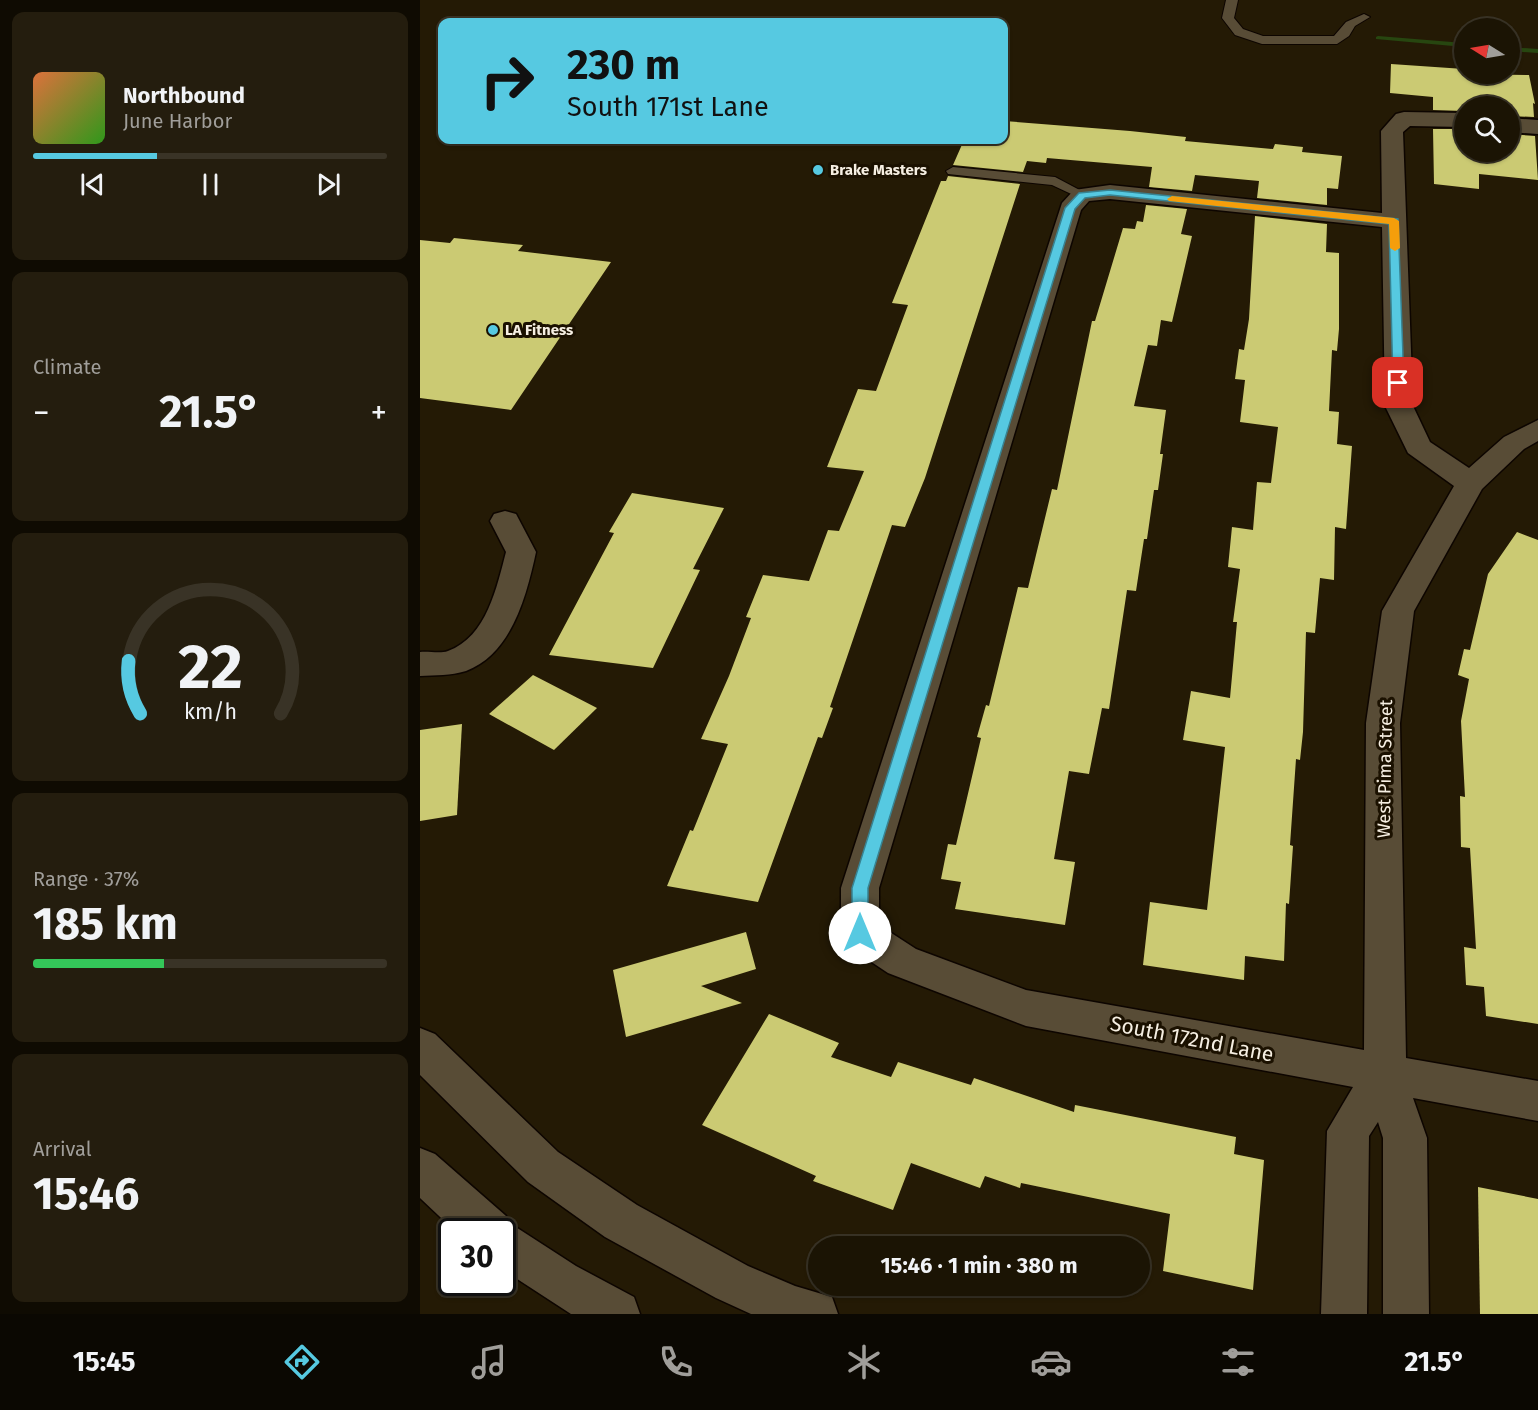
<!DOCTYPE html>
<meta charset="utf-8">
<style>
:root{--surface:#1b1404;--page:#241d0e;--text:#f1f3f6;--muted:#a09e9a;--line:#393326;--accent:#56c9e1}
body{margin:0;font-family:"Fira Sans",sans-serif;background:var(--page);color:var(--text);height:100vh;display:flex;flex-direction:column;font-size:22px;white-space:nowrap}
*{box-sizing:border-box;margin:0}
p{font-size:20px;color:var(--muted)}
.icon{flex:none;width:33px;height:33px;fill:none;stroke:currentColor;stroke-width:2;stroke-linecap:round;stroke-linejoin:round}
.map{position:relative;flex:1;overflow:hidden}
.sheet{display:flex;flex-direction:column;gap:12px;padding:12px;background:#0f0b02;width:420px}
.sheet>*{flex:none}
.banner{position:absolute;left:18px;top:18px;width:570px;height:126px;border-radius:12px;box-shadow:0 2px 4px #0004,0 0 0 2px var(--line);background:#56c9e1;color:#111;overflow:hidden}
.needle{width:39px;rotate:281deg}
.fabs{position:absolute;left:1034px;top:18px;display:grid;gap:12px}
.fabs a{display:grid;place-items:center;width:66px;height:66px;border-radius:50%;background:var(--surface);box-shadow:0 2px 4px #0004,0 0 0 2px var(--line);font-size:30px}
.speed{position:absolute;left:18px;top:1218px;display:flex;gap:12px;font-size:30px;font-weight:700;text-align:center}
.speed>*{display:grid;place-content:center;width:78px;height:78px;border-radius:50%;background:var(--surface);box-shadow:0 2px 4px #0004,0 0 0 2px var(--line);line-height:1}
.speed .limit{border:3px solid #111;border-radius:9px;background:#fff;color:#111}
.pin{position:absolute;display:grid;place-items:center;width:51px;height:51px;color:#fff;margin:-26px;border-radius:12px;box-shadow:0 3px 9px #0006}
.me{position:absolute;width:66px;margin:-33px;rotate:0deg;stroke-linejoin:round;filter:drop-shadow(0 0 4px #0008)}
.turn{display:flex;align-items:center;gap:21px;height:126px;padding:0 30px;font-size:27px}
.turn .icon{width:78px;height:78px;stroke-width:2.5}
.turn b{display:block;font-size:42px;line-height:51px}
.big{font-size:45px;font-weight:700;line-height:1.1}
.sheet .card{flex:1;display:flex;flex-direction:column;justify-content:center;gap:9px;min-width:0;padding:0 21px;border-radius:12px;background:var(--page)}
.sheet .dial{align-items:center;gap:0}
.dial svg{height:156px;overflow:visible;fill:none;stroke:var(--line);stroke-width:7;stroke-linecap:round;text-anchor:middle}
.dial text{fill:var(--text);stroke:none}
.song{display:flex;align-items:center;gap:18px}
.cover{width:72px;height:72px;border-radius:9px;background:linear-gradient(135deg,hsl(20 70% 55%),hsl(110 70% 35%))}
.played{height:6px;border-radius:3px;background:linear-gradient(90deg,var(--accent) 35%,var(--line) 35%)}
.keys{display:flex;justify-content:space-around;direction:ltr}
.heat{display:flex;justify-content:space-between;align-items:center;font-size:33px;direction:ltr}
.charge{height:9px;border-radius:4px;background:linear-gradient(90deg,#34c759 37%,var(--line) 0)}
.trip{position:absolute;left:388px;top:1236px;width:342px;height:60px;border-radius:30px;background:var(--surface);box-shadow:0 2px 4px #0004,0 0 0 2px var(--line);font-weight:700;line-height:60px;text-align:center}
.dock{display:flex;height:96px;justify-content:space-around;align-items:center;background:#0b0802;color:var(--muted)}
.dock .icon{width:42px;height:42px}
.dock .current{color:var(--accent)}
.dock b{font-size:27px;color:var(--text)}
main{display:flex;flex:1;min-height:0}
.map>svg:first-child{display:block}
</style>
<main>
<section class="sheet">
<div class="card">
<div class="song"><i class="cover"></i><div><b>Northbound</b><p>June Harbor</p></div></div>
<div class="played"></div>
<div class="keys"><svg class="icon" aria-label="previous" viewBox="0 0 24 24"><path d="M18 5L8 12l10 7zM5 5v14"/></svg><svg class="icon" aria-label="pause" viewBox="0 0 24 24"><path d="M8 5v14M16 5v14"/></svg><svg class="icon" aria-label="next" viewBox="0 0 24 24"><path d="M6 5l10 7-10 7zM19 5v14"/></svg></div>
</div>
<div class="card"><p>Climate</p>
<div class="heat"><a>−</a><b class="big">21.5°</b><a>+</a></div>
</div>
<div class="card dial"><svg viewBox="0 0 100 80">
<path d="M14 69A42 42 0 1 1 86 69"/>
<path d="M14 69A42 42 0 0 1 8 42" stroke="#56c9e1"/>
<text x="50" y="56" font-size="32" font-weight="700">22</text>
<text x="50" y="72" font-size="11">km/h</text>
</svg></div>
<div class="card"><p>Range · 37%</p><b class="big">185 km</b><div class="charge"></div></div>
<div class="card"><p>Arrival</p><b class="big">15:46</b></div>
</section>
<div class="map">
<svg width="1118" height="1314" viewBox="0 0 1118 1314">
<rect width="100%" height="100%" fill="#241a05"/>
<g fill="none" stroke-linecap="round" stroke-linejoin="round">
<g fill="#274610" fill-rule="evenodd">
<polygon points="958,36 1044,43 1044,47 956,39 956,37"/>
<polygon points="1089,47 1118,49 1118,53 1089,51"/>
</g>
</g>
<g fill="#cbca73">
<polygon points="971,64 1044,69 1044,74 1109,75 1115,104 1113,103 1114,117 1089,116 1089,106 1044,106 1044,111 1013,110 1013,97 970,93"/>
<polygon points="584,121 710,131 766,137 765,141 853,149 855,144 883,147 882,152 922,156 918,189 907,188 907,205 837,198 839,181 775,175 772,191 729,187 732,167 627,158 626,163 607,161 603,172 533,165 544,140 584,140"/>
<polygon points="1013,129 1044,129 1044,152 1089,152 1089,134 1115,136 1118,180 1059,174 1059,189 1014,184"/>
<polygon points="528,176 600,184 505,478 485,527 472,525 410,707 413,708 402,738 398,737 338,902 247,886 270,830 273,831 308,744 281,739 309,676 331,618 326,617 343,575 389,581 408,530 419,531 444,471 407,467 438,389 456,391 488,305 472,303 521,181 526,181"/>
<polygon points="726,205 767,209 761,234 772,236 752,322 741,320 737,346 728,345 714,406 746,410 740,454 743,454 738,490 734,490 727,539 724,539 716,591 707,590 689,709 682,708 669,774 649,771 634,859 655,862 645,925 535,909 541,882 521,879 528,844 536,845 561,738 557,737 566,705 569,706 598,587 608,588 632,489 637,490 672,321 675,321 703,228 715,229 717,221 723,222"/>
<polygon points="835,216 907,224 906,252 919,253 919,329 917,351 912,350 909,411 919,412 917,444 932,446 926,529 915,527 914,580 900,578 895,633 886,632 883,732 880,760 876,759 870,845 873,846 869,904 866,903 864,961 825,956 824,980 723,965 730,902 787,910 805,747 763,740 771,691 810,698 817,622 813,622 820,569 808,567 812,527 833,530 837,482 851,483 858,427 820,422 825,380 815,379 819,349 824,350 829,319"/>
<polygon points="34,238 103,245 98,251 191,262 91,410 0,398 0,240 30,243"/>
<polygon points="212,493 304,508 273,569 280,570 233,668 129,655 194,533 189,532"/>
<polygon points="1097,532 1118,540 1118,1024 1066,1016 1064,987 1046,985 1044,947 1056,949 1050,848 1041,847 1040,796 1045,797 1041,721 1049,679 1038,675 1044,649 1050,650 1068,574"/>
<polygon points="113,675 177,708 134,750 69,714"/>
<polygon points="42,724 37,815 0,821 0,730"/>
<polygon points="326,932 336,969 281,986 322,1003 206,1037 193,970"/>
<polygon points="349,1014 419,1043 411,1057 471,1077 478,1062 551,1085 554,1078 654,1112 655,1105 816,1137 814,1154 844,1160 833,1290 743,1271 750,1214 601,1183 600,1188 565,1176 560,1188 491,1163 473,1210 393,1181 396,1176 282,1125"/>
<polygon points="1058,1187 1118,1199 1118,1314 1060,1314"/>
</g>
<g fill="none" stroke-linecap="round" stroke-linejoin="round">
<g stroke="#0d0500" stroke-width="2">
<g id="service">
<polygon points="806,0 818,0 814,18 823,29 843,36 914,36 926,22 944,14 950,17 935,26 929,36 917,44 842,44 815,35 802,18"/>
<polygon points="533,167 635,177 669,195 662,199 632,185 528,174 526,171"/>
</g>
</g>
<g stroke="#0d0500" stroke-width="3">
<g id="minor">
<path d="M 984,112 L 1044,113 L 1044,127 L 990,126 L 983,132 L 993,406 L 1010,442 L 1049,468 L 1084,437 L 1118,420 L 1118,441 L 1104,449 L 1062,489 L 994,611 L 980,723 L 986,1058 L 1118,1081 L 1118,1121 L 993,1098 L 1007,1138 L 1009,1314 L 963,1314 L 963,1138 L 958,1122 L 949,1136 L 947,1314 L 901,1314 L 907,1131 L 933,1087 L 606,1026 L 468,973 L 426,945 L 421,933 L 421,888 L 642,203 L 654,190 L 690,185 L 962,213 L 961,131 L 976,114 ZM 690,199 L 962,227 L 965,406 L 988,453 L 1034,486 L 962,611 L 946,723 L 944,1050 L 606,990 L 496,949 L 459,925 L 459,888 L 661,210 L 669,201 Z"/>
<polygon points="1089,118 1118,120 1118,134 1089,132"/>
<path d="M 85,511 L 96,514 L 116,552 C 107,594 92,654 46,671 C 30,676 16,675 0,676 L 0,652 C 9,651 20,654 28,651 C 67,637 77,586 86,552 L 70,521 L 74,514 Z"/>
</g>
</g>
<g stroke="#0d0500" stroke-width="3">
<g id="tertiary">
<polygon points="0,1028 15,1034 138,1152 217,1205 328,1266 375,1286 412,1297 418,1314 331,1314 296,1298 185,1237 108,1182 0,1075"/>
<polygon points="0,1148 15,1154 86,1216 88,1222 156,1266 214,1297 220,1314 151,1314 82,1269 82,1232 36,1232 0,1198"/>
</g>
</g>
<use href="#service" fill="#584c36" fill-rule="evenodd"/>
<use href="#minor" fill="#584c36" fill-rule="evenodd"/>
<use href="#tertiary" fill="#584c36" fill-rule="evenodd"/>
</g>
<polygon fill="#56c9e1" stroke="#388392" stroke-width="1.5" points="690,190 978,219 984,383 978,386 973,383 969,224 690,195 665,198 655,209 448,888 448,933 446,938 434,938 432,933 432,888 645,208 659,193"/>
<polygon fill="#f59e0b" points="752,196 974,218 979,221 980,248 975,251 970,248 969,224 749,201 747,199"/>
<g fill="#56c9e1" stroke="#1b1100" stroke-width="2">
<circle cx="398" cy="170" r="6"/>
<circle cx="73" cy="330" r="6"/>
</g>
<g text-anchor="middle" stroke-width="6" stroke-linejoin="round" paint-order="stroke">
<g font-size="15" font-weight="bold" fill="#f6efe2" stroke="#1b1100" text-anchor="start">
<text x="410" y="175">Brake Masters</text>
<text x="85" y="335">LA Fitness</text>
</g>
<g font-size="18" fill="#f6efe2" stroke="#1b1100">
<text transform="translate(965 769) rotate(-89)" y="6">West Pima Street</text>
</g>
<g font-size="21" fill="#f6efe2" stroke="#1b1100">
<text transform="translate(772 1039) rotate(11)" y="7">South 172nd Lane</text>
</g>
</g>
</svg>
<div class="fabs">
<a><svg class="needle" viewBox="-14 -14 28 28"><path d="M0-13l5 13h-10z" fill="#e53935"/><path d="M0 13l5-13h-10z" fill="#a09e9a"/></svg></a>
<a><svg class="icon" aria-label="search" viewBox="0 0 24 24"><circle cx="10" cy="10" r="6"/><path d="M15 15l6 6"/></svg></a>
</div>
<div class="speed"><div class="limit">30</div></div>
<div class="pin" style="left:978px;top:383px;background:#d93025"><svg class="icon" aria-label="arrive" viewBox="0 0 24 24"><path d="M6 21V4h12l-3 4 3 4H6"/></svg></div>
<svg class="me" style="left:440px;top:933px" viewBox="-20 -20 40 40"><circle r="19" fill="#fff"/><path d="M0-13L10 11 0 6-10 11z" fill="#56c9e1"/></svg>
<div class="trip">15:46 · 1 min · 380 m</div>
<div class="banner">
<div class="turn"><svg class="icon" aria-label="right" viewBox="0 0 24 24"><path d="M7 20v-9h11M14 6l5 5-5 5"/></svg><div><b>230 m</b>South 171st Lane</div></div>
</div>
</div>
</main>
<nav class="dock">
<b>15:45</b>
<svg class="icon current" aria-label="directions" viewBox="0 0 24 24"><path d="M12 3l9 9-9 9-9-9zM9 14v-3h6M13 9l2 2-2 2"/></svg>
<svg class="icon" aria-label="music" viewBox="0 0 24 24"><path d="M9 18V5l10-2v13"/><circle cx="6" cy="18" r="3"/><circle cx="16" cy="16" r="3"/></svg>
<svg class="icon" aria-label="phone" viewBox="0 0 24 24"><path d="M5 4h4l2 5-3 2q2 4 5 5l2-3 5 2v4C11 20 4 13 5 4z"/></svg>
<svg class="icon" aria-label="climate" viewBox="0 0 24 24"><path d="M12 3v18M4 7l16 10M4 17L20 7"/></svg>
<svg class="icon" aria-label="car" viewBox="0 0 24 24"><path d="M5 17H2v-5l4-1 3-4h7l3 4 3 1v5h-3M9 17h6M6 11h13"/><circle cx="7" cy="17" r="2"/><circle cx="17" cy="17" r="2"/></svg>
<svg class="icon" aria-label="filters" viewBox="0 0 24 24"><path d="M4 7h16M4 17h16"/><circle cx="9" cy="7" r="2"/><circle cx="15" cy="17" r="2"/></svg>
<b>21.5°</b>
</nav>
